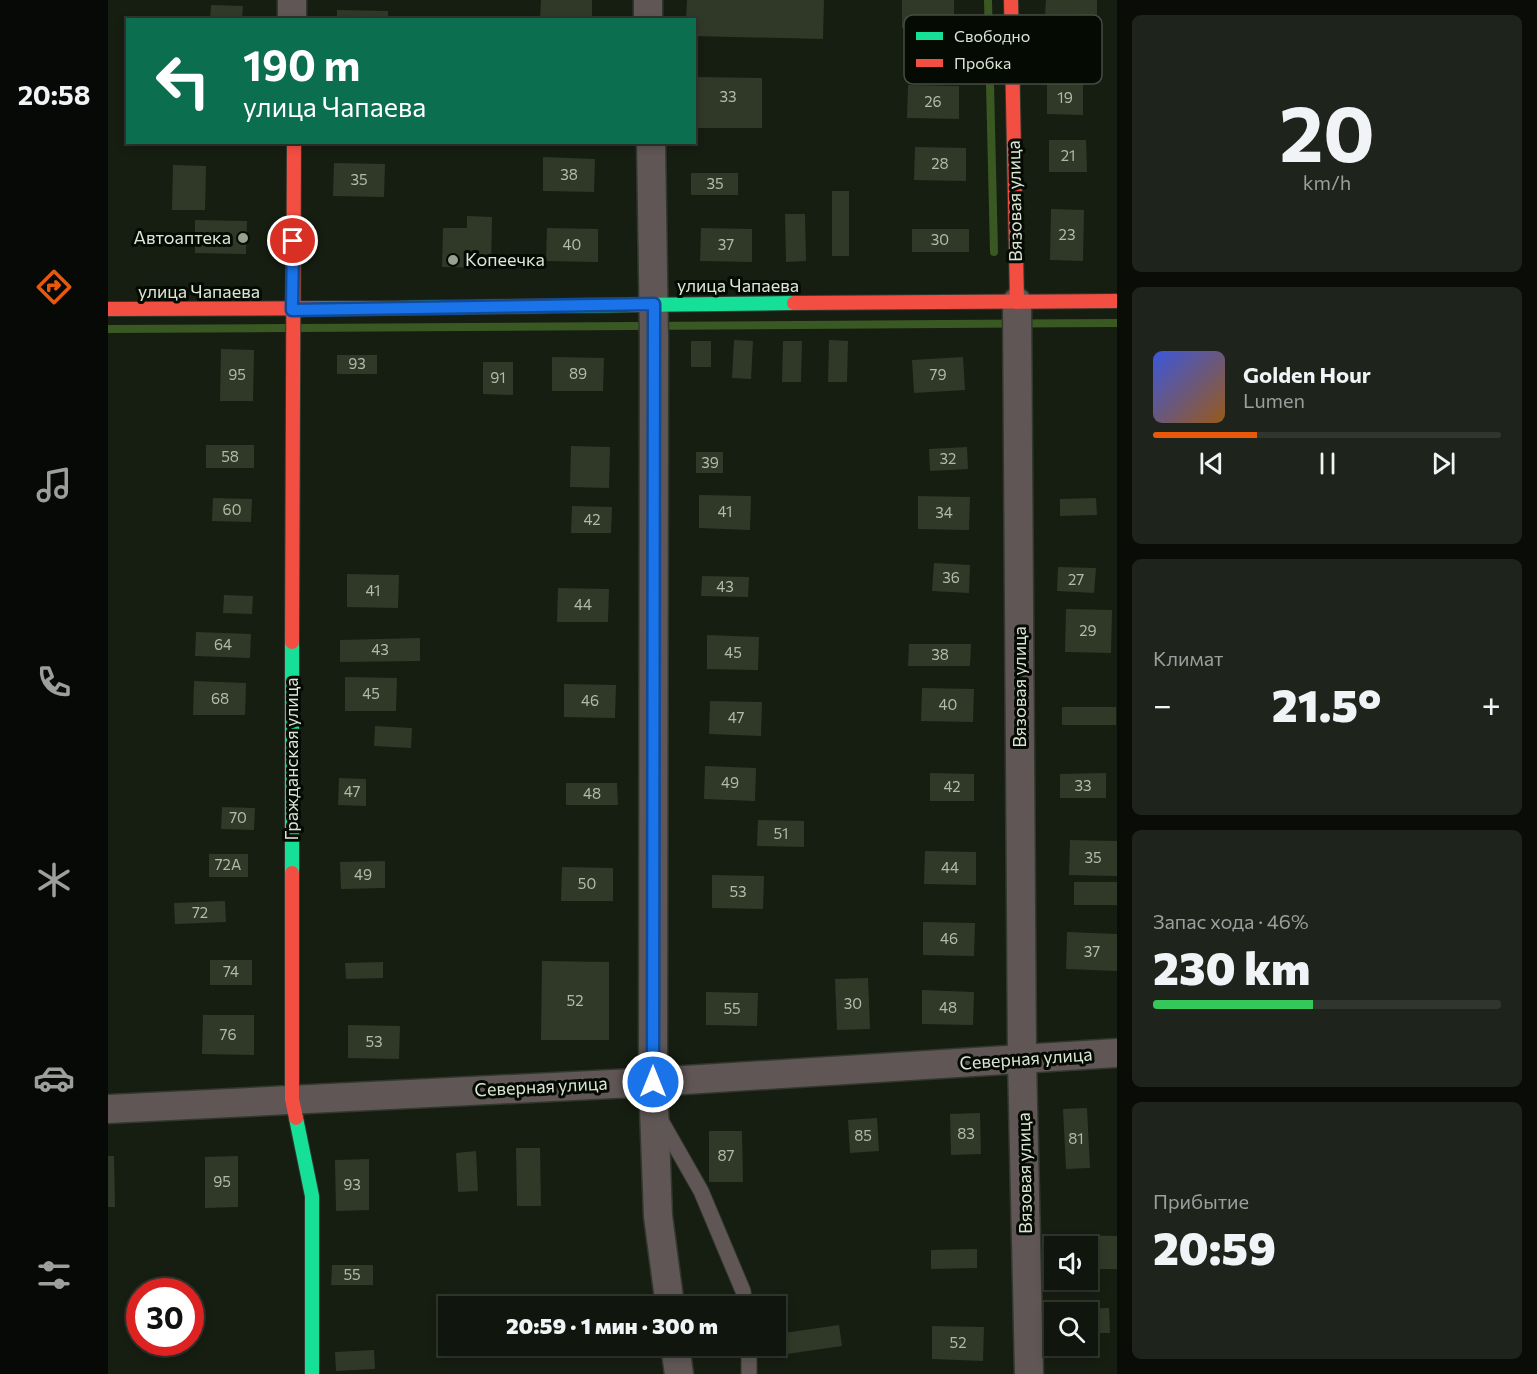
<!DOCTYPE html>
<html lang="ru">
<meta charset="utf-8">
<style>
:root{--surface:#10160d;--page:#1e231b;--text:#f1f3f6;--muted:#9c9f9d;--line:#30352e;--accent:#ea580c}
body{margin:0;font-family:Commissioner,sans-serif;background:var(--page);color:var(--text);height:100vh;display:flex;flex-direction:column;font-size:22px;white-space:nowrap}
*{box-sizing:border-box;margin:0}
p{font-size:20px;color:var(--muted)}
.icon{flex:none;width:33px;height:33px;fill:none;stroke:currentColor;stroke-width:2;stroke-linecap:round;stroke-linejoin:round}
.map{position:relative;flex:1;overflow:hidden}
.side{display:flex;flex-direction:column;gap:15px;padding:15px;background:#090c07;width:420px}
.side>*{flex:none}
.top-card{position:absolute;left:18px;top:18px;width:570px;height:126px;border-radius:0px;box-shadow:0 3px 9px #0003,0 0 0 2px var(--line);background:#0b6e4f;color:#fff;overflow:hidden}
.fabs{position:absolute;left:936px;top:1236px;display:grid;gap:12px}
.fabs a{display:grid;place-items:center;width:54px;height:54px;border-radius:0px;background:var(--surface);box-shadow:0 3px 9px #0003,0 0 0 2px var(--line);font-size:30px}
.speed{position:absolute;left:18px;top:1278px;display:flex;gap:12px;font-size:30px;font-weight:700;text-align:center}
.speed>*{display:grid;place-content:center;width:78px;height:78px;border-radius:50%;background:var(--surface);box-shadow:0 3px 9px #0003,0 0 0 2px var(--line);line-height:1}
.speed .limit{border:9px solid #d22;background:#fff;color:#111}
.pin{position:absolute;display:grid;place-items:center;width:51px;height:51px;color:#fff;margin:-26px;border:3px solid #fff;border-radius:50%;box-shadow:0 2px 6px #0007}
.me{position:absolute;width:66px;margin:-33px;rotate:0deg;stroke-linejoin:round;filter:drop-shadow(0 0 4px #0008)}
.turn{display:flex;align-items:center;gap:21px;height:126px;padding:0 18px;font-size:27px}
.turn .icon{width:78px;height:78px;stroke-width:2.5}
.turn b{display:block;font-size:42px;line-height:51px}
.big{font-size:45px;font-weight:800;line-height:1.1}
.side .widget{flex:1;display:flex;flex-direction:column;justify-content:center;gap:9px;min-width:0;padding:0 21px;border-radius:9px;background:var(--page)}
.side .dial{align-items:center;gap:0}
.dial b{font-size:78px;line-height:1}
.song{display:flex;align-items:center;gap:18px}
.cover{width:72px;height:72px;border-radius:9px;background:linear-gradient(135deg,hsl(230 70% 55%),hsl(30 70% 35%))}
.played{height:6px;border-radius:3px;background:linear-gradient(90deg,var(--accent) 30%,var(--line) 30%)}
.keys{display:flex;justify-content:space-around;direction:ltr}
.heat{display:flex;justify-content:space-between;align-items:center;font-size:33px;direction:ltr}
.charge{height:9px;border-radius:4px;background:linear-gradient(90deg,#34c759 46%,var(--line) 0)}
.trip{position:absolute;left:330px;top:1296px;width:348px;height:60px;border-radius:0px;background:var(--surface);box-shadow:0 3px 9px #0003,0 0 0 2px var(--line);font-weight:800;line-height:60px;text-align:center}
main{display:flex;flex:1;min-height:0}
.menu{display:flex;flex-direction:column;width:108px;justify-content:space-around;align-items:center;background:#060905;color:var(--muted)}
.menu .icon{width:42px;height:42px}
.menu .active{color:var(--accent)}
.menu b{font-size:27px;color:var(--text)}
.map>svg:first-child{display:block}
</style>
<main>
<nav class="menu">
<b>20:58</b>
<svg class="icon active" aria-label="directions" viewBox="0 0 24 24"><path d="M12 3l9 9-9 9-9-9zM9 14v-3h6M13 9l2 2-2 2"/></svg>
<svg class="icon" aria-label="music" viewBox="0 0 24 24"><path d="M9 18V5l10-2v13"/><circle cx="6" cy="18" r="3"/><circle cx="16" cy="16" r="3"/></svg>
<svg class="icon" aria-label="phone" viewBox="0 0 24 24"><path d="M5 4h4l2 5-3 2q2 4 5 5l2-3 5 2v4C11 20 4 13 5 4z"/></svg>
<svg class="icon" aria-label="climate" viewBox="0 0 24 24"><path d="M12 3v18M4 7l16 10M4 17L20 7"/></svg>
<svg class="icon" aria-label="car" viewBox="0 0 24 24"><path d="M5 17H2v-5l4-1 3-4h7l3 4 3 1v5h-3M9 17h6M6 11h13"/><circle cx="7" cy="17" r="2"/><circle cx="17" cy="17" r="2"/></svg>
<svg class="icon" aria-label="filters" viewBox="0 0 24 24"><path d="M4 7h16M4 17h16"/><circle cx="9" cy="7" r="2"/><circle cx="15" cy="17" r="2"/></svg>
</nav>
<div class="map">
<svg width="1009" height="1374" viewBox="0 0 1009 1374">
<rect width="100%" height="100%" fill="#161d11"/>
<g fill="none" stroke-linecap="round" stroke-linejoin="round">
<g stroke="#3a5922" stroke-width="8">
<polyline points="880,0 886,252"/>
<polyline points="189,328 1009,323"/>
<polyline points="0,329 177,328"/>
</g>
</g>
<g fill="#303928">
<polygon points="433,0 484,0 484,20 432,20"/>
<polygon points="579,0 716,0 715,39 586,36 586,20 578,20"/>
<polygon points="794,0 846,0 846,29 794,28"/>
<polygon points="938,0 989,0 989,15 937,14"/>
<polygon points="103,5 135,6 134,20 102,20"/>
<polygon points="229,10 280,11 280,20 229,20"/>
<polygon points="587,77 654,78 654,128 586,128"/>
<polygon points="939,82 975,82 975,115 939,114"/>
<polygon points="800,85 851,86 851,119 799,118"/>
<polygon points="941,140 978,140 979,172 941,172"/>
<polygon points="807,147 858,148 858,181 806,180"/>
<polygon points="435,157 487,159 486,192 435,191"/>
<polygon points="226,163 277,164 276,197 225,196"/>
<polygon points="65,165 98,166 97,210 64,210"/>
<rect x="583" y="173" width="47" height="22"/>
<rect x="724" y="191" width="17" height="65"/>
<polygon points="943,209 976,210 975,261 942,260"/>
<polygon points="677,214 697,214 698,261 678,262"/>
<polygon points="359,216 384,217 383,268 334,267 335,228 359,228"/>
<polygon points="87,220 139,221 138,254 87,253"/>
<polygon points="439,228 490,229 490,262 438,261"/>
<polygon points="593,228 644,229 644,262 592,261"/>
<rect x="804" y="229" width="57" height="23"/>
<polygon points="626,340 645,341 643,379 624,378"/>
<polygon points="721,340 740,341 739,382 720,382"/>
<rect x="583" y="341" width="20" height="26"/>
<polygon points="675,341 694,341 693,382 674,382"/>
<polygon points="113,349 146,350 145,401 112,401"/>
<rect x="229" y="355" width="40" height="19"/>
<polygon points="444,357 496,358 495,391 444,391"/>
<polygon points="855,357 857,390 806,393 804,360"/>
<polygon points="375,362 405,362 405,395 375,394"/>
<rect x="98" y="445" width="48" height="23"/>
<polygon points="463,446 502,447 501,488 462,487"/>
<polygon points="859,447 860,469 822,471 821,449"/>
<rect x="588" y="452" width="27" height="21"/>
<polygon points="591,495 643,496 642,530 591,528"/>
<polygon points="810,496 862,497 861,530 810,529"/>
<polygon points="105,498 144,499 143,522 104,521"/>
<polygon points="988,498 989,515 952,516 952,499"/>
<polygon points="464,506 504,507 503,533 463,533"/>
<polygon points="826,563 862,565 861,593 824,591"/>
<polygon points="950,567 988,568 986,593 949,591"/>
<polygon points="239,574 291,575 290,608 239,607"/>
<polygon points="594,576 641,577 640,597 593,596"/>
<polygon points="450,588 501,589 500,622 449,622"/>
<polygon points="116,595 145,596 144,614 115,613"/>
<polygon points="958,609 1004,610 1003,653 957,652"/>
<polygon points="88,632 143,634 142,658 87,656"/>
<polygon points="599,635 651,637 650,670 599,669"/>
<polygon points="312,638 312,661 232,662 232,640"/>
<polygon points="801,644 863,644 862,666 800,666"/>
<polygon points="237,677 289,678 288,711 237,711"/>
<polygon points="86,681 138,683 137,715 85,715"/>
<polygon points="456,684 508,685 507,718 456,717"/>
<polygon points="814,688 866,689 865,722 813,721"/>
<polygon points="602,701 654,702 653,736 601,734"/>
<rect x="954" y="707" width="54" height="18"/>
<polygon points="267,726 304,728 303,748 266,746"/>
<polygon points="597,766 648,768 647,801 596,799"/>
<polygon points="822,773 866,774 866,801 822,801"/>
<polygon points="998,773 998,798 952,798 952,774"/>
<polygon points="231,778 258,779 258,806 230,805"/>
<polygon points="458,783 509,783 510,805 458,805"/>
<polygon points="114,807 147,808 146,830 113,829"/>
<polygon points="650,820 696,821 696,847 649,846"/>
<polygon points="962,840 1009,841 1009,876 961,875"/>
<polygon points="817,851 868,852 868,885 816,884"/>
<rect x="101" y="854" width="39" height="23"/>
<polygon points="277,861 277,888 233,889 232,862"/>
<polygon points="454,867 505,868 505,901 453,901"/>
<polygon points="604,875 656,876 655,909 604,908"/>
<rect x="966" y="882" width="43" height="23"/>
<polygon points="117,901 118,922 67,924 66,903"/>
<polygon points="815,922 867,923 866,956 815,955"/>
<polygon points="959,932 1009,934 1009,971 958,969"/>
<rect x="102" y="960" width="42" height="25"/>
<polygon points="434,961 501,962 501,1040 433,1040"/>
<polygon points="275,962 275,978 238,979 237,963"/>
<polygon points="760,978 762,1029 729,1030 727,979"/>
<polygon points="814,990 866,992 865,1025 814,1024"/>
<polygon points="598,992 650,993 649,1026 598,1025"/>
<polygon points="95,1015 146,1015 146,1055 94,1054"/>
<polygon points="240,1025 292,1026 291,1059 240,1058"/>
<polygon points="979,1108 982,1168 958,1169 955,1109"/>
<polygon points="872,1113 873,1154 843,1155 842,1114"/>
<polygon points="769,1118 771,1151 742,1153 740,1120"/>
<polygon points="601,1131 634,1131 635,1182 601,1182"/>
<polygon points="408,1148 432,1148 433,1206 409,1206"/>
<polygon points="368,1151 370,1191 350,1192 348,1153"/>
<polygon points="0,1156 6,1156 7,1207 0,1207"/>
<polygon points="130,1156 130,1207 97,1208 97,1157"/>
<polygon points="261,1159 261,1210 228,1211 227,1160"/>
<polygon points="961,1235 1009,1236 1009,1269 980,1269 980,1246 961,1246"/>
<polygon points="869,1249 869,1268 823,1269 823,1250"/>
<polygon points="224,1265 265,1265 265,1285 223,1285"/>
<polygon points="1001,1308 1002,1333 980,1333 980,1312 959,1312 959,1309"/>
<polygon points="731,1325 734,1346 672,1355 669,1334"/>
<polygon points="824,1326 876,1327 875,1361 824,1359"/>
<polygon points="266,1350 267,1369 228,1371 227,1352"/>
</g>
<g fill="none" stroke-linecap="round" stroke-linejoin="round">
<g stroke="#32382d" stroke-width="17">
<g id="lane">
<polyline points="552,1119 593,1191 635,1291 637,1306"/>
<polyline points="641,1374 641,1346"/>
</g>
</g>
<g stroke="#32382d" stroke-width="31">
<g id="street">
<polyline points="184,0 184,20"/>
<polyline points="540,0 540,20"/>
<polyline points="543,142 546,340 545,1082 550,1216 562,1306"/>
<polyline points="909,302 914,1060 921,1374"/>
<polyline points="0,1109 545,1082 1009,1053"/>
<polyline points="567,1346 571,1374"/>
</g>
</g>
<g stroke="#32382d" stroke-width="16">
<g id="fast">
<polyline points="288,308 686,303"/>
<polyline points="184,642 184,873"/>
<polyline points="188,1118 204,1196 204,1374"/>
</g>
</g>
<g stroke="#32382d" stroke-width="16">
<g id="jam">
<polyline points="903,0 909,302"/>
<polyline points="686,303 1009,301"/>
<polyline points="0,309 288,308"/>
<polyline points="184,642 186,142"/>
<polyline points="184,873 184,1099 188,1118"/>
</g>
</g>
<use href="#lane" stroke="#5f5655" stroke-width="15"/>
<use href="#street" stroke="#5f5655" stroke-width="28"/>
<use href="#fast" stroke="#16e098" stroke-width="14"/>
<use href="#jam" stroke="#f24e42" stroke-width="14"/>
</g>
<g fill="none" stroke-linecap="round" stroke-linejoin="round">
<g stroke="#114b97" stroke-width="15">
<polyline id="route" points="185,241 184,310 546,304 545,1082"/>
</g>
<use href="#route" stroke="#1a73e8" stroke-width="10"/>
</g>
<g fill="#97a091" stroke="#050a03" stroke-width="2">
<circle cx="135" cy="238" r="6"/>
<circle cx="345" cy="260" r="6"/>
</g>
<g text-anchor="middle" stroke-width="6" stroke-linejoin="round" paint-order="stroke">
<g font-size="15" fill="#b1bbaa">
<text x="620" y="102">33</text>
<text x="957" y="103">19</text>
<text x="825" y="107">26</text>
<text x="960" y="161">21</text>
<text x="832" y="169">28</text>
<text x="461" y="180">38</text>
<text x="251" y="185">35</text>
<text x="607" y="189">35</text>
<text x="959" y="240">23</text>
<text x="832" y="245">30</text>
<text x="464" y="250">40</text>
<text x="618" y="250">37</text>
<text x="249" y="369">93</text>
<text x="470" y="379">89</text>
<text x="129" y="380">95</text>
<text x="830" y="380">79</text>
<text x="390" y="383">91</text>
<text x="122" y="462">58</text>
<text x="840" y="464">32</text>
<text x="602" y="468">39</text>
<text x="124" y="515">60</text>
<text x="617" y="517">41</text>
<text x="836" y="518">34</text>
<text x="484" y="525">42</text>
<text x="843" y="583">36</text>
<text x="968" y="585">27</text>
<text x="617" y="592">43</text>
<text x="265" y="596">41</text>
<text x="475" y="610">44</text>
<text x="980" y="636">29</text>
<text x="115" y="650">64</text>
<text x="272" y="655">43</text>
<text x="625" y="658">45</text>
<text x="832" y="660">38</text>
<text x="263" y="699">45</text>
<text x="112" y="704">68</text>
<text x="482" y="706">46</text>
<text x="840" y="710">40</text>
<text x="628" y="723">47</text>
<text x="622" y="788">49</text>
<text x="975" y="791">33</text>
<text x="844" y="792">42</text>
<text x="244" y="797">47</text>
<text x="484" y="799">48</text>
<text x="130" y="823">70</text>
<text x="673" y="839">51</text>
<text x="985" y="863">35</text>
<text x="120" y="870">72А</text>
<text x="842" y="873">44</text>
<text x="255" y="880">49</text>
<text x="479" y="889">50</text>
<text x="630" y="897">53</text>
<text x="92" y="918">72</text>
<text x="841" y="944">46</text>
<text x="984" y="957">37</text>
<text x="123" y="977">74</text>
<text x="467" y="1006">52</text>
<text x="745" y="1009">30</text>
<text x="840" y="1013">48</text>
<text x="624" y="1014">55</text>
<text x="120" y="1040">76</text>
<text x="266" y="1047">53</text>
<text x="858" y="1139">83</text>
<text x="755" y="1141">85</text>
<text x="968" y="1144">81</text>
<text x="618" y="1161">87</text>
<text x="114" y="1187">95</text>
<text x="244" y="1190">93</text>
<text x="244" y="1280">55</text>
<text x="850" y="1348">52</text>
</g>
<g font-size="18" fill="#dce6d6" stroke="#050a03">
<text transform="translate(907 201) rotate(-91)" y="6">Вязовая улица</text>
<text x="630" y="292">улица Чапаева</text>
<text x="91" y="298">улица Чапаева</text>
<text transform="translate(912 687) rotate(-90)" y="6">Вязовая улица</text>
<text transform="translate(184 759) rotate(-90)" y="6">Гражданская улица</text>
<text transform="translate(918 1059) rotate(-4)" y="6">Северная улица</text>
<text transform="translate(433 1087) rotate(-3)" y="6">Северная улица</text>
<text transform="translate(917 1173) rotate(-91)" y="6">Вязовая улица</text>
</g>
<g font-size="18" fill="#dce6d6" stroke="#050a03" text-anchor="end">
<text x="123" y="244">Автоаптека</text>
<text x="357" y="266" text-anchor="start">Копеечка</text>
</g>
</g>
<rect x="796" y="15" width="198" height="69" rx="9" fill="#050a03" stroke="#464c42" stroke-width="1.5"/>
<rect x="808" y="32" width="27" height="8" fill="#16e098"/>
<rect x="808" y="59" width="27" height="8" fill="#f24e42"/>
<g font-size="16" fill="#dce6d6">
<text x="846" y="42">Свободно</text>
<text x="846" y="69">Пробка</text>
</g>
</svg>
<div class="fabs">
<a><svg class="icon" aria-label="sound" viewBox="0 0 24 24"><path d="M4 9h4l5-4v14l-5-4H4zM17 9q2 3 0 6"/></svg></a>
<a><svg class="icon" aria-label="search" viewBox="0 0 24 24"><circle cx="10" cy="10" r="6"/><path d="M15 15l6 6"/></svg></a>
</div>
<div class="speed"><div class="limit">30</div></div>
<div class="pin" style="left:185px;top:241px;background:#d93025"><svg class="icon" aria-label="arrive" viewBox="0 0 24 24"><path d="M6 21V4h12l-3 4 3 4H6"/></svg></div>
<svg class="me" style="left:545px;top:1082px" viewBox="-20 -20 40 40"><circle r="17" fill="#1a73e8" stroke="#fff" stroke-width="3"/><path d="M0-11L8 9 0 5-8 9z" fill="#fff"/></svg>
<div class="trip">20:59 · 1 мин · 300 m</div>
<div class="top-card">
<div class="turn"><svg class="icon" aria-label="left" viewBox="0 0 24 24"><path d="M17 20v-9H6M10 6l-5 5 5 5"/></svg><div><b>190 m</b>улица Чапаева</div></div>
</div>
</div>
<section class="side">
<div class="widget dial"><b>20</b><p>km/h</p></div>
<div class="widget">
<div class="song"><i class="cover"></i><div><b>Golden Hour</b><p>Lumen</p></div></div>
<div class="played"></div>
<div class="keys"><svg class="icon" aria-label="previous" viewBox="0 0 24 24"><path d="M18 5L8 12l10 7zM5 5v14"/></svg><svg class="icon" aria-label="pause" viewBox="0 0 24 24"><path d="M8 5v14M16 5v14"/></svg><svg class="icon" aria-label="next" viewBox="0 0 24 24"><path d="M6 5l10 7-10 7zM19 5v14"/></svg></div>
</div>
<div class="widget"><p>Климат</p>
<div class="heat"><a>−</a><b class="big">21.5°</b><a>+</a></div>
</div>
<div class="widget"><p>Запас хода · 46%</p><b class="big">230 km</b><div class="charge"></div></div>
<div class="widget"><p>Прибытие</p><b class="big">20:59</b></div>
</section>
</main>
